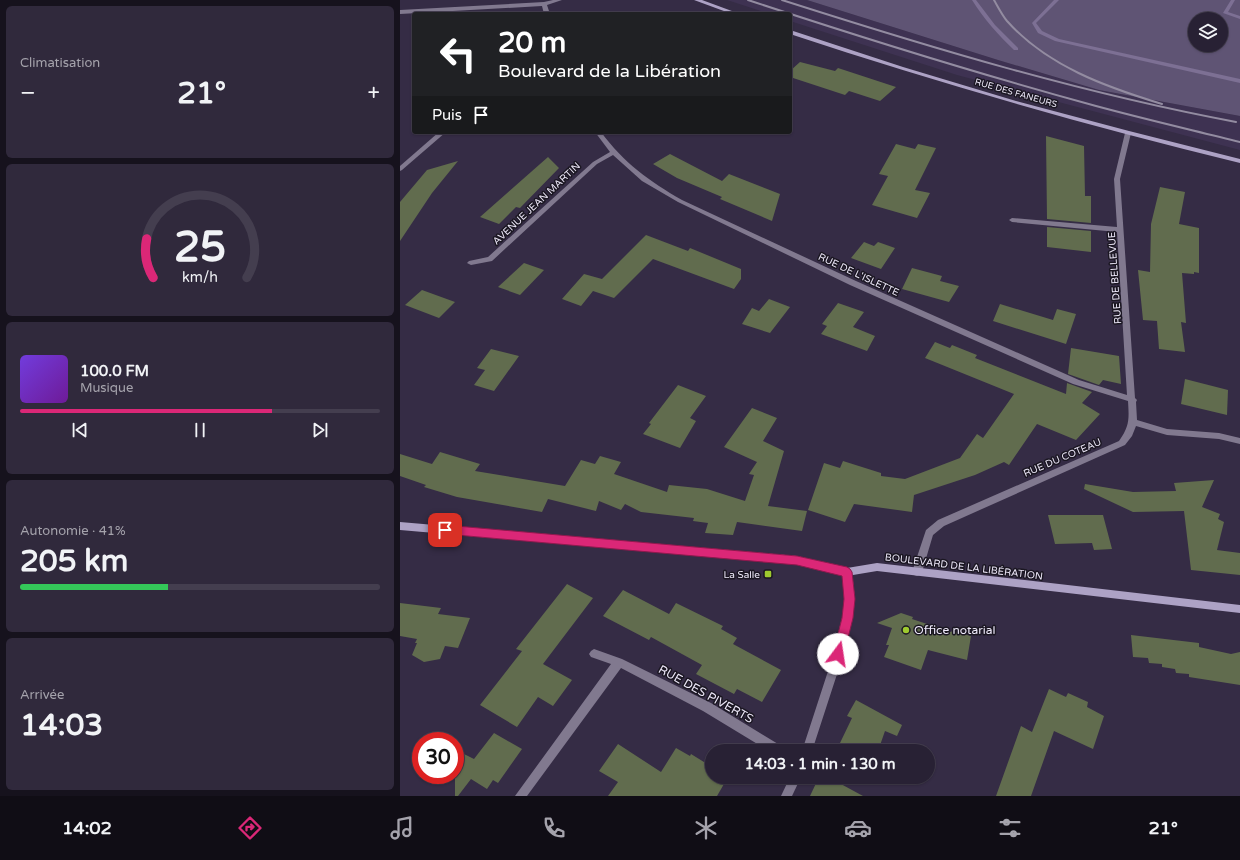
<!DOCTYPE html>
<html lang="fr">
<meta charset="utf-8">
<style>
:root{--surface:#282134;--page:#30293c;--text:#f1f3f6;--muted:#a5a3ac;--line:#443e4f;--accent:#db2777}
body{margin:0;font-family:"Varela Round",sans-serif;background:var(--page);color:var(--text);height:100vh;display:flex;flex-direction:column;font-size:15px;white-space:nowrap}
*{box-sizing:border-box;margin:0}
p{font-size:13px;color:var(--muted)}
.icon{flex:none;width:22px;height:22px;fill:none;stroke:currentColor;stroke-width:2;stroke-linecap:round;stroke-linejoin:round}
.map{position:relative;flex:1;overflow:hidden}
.sheet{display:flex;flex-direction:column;gap:6px;padding:6px;background:#16121d;width:400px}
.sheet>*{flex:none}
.banner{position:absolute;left:12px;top:12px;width:380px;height:122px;border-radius:4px;box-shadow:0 1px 3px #0004,0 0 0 1px var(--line);background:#202124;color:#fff;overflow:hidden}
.buttons{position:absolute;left:788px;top:12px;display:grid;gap:8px}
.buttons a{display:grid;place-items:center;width:40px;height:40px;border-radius:50%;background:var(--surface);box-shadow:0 1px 3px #0004,0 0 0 1px var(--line);font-size:20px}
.speed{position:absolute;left:12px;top:732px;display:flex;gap:8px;font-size:20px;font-weight:700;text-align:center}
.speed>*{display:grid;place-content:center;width:52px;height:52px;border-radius:50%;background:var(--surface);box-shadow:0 1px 3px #0004,0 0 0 1px var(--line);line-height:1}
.speed .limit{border:6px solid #d22;background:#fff;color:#111}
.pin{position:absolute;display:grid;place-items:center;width:34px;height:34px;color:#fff;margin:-17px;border-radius:8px;box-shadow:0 2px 6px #0006}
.me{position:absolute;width:44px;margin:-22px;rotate:14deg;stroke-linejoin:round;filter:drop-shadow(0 0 3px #0008)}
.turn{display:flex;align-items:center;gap:14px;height:84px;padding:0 20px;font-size:18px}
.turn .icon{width:52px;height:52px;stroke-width:2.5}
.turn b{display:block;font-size:28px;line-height:34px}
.then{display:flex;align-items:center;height:38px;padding:0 20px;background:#0003;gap:8px;font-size:15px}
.big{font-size:30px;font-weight:700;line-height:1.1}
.sheet .card{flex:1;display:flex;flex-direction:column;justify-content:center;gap:6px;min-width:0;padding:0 14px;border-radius:6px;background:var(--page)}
.sheet .dial{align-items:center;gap:0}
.dial svg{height:104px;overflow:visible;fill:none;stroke:var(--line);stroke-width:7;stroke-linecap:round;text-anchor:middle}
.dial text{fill:var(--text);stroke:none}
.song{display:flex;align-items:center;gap:12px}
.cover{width:48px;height:48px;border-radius:6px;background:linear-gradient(135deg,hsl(260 70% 55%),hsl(280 70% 35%))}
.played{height:4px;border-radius:2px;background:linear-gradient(90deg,var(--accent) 70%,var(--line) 70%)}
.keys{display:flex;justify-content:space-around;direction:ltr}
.heat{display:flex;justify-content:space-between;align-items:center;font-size:22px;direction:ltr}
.charge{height:6px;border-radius:3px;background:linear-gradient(90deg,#34c759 41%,var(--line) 0)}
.trip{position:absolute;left:305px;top:744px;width:230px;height:40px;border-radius:20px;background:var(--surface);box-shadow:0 1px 3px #0004,0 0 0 1px var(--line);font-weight:700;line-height:40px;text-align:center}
.menu{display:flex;height:64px;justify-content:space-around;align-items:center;background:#100d15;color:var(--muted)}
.menu .icon{width:28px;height:28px}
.menu .current{color:var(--accent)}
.menu b{font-size:18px;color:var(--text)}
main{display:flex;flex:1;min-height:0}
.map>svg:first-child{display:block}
</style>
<main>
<section class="sheet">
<div class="card"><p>Climatisation</p>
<div class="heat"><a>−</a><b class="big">21°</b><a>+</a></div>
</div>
<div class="card dial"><svg viewBox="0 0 100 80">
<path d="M14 69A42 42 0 1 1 86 69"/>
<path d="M14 69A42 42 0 0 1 9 39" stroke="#db2777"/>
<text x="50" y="56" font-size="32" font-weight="700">25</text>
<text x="50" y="72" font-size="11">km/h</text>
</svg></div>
<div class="card">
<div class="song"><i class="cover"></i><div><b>100.0 FM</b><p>Musique</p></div></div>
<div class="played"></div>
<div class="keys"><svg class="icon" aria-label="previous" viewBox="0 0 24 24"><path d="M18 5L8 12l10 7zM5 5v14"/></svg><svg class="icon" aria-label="pause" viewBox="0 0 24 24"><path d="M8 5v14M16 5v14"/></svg><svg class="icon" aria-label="next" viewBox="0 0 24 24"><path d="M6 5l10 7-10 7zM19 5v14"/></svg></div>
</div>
<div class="card"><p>Autonomie · 41%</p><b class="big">205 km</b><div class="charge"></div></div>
<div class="card"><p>Arrivée</p><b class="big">14:03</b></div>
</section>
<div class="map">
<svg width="840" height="796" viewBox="0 0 840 796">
<rect width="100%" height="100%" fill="#352c45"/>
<polygon fill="#3e3252" points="327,0 407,0 598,60 699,90 840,116 840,150 557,75 390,21 390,14 370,14"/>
<path fill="#5f5474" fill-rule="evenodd" d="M 407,0 L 840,0 L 840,116 L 699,90 L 598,60 ZM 795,19 L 821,19 L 821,45 L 795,45 Z"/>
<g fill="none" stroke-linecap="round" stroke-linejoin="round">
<g fill="#7d7094" fill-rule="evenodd">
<path d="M 572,0 L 576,0 L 595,25 L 618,48 L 618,50 L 614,50 C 598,35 584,19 572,0 Z"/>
<polygon points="654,0 659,0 636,23 642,31 659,39 840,79 840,83 655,41 638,33 632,23"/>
<polygon points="831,0 835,0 828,12 840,16 840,19 823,13"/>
</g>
</g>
<g fill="#616c4e">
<polygon points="400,62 435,71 438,68 496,87 480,101 449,91 445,95 390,77 390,71"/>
<polygon points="646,136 684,146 685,196 691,196 691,223 647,219"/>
<polygon points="496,144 515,149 518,144 536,148 515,190 530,193 517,218 472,205 488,176 479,174"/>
<polygon points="270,154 322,181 329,174 380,194 372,221 320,199 322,197 277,178 253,164"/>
<polygon points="148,157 159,168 120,208 116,207 99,224 80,217"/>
<polygon points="58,161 32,193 0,241 0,202 27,170"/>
<polygon points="760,187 785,192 779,224 799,228 799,273 794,272 794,274 782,273 786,323 781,322 785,352 759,349 757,321 743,320 738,270 750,272 751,224"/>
<polygon points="647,227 691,231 691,252 647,247"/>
<polygon points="246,235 288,251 290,248 341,269 341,279 334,289 253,259 214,298 193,291 181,306 162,299 184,274 202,279"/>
<polygon points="464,242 474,246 478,242 495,248 481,269 451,258"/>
<polygon points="124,263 144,270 120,295 98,287"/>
<polygon points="512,268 542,276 540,281 559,286 549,302 502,289"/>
<polygon points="22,290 55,302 39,318 5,305"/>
<polygon points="369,299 390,307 370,333 342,324 352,308 359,311"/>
<polygon points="438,303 464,312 453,327 475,336 467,351 421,334 427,326 422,324"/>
<polygon points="600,304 653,320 657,309 676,314 666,344 593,321"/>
<polygon points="535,342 550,348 552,345 577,355 575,358 666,394 667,383 692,392 682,403 700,414 676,440 637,424 609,465 604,462 575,475 514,495 512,512 454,504 445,522 408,510 424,463 440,468 443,461 481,473 481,476 505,479 560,458 577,434 583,438 614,394 525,358"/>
<polygon points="671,348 719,356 721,384 703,380 699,385 668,374"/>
<polygon points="91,349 119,356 94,391 74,385 85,370 77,368"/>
<polygon points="785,379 828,390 827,415 781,404"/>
<polygon points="278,385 306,396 290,418 296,421 280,448 243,434 251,424 249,423"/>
<polygon points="352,408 377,418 363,441 384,451 368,506 407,511 402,531 337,522 333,535 305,533 308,523 293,521 294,518 241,512 225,504 221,510 199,501 196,511 148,499 142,512 57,497 24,487 26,485 0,476 0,454 32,464 40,452 80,464 75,471 165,486 181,460 195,464 200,456 221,462 214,474 267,492 269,485 307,489 345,501 354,475 349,474 357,462 324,447"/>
<polygon points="814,480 802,507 820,514 818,519 824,522 817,550 840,553 840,575 791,570 784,511 733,512 684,489 685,484 733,492 776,491 774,483"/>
<polygon points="648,515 703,515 712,549 694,550 692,543 655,544"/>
<polygon points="167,584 193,598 143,664 172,680 153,706 138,697 117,727 80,705 122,651 116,649"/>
<polygon points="223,590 269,614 276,603 323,626 321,629 337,638 333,644 381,670 362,702 337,689 334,694 296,674 302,665 251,637 249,640 203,616"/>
<polygon points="0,603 41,608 38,614 70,618 58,648 45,646 40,659 24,662 12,655 17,643 15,643 17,639 0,636"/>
<polygon points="501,613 513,617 512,619 551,632 552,631 571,636 567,660 528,650 521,670 484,657 489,645 486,645 492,628 477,623"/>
<polygon points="731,635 799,643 799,647 831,654 840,652 840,685 789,677 789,674 776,673 775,669 762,667 762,664 749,663 748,658 733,657"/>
<polygon points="649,689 666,697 668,693 688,702 687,707 704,716 693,749 654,731 631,796 596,796 621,726 632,732"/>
<polygon points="456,700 502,725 497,736 485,731 478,751 455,751 440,743 452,718 447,716"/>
<polygon points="94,733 122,749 98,783 93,780 87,789 71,779 58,796 55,796 55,764 64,754 74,759"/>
<polygon points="218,744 261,772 276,748 290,756 291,754 312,767 312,777 328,777 317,796 208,796 218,782 199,771"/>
<polygon points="419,777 428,777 463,796 410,796"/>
</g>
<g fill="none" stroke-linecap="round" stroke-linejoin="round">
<g fill="#81798f" fill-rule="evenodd">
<polygon points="153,0 162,0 147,5 150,14 144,14 142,6 0,14 0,10 144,2"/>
<path d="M 728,131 L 731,133 L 720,179 L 735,398 L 737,400 L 736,402 L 737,420 L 767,429 L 819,433 L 840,438 L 840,444 L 819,439 L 767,435 L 736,426 L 732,436 L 725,445 L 544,526 L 533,535 L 522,572 L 520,575 L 517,576 L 514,575 L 512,572 L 526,530 L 538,520 L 719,441 C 730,426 729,418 728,401 L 673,384 L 450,285 L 278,202 L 242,181 L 213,155 L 197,164 L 92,261 L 71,265 L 67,263 L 69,261 L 88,257 L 193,162 L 210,152 L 195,132 L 201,132 C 224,163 249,181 282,200 L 456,281 L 679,380 L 727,395 L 717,232 L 612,222 L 609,220 L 612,218 L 717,227 L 714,179 L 725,133 Z"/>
<polygon points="39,132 46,132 2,170 0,171 0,166"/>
<polygon points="447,568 450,569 452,572 455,599 452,618 440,665 412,751 402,751 430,665 442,618 445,599 442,572 444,569"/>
<polygon points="194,649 222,659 311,703 383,747 384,751 369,751 303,711 221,668 127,796 115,796 211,664 191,657 189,654 191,651"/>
<polygon points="390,777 401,777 392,796 381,796"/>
</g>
<g fill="#ada2c5" fill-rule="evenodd">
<polygon points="294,0 302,0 340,14 332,14"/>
<path d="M 390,30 L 503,67 L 616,101 L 729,131 L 840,159 L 840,163 C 688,126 538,83 390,34 Z"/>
<polygon points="0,522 397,556 447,568 477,563 840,605 840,613 477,571 447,576 397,564 0,530"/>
</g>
<g stroke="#938ca1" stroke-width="2">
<path d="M 348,0 C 463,38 579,74 696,106 C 744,119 792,130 840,142"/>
<path d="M 382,0 C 532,48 681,93 836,122"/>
<path d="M 594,0 C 598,7 602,15 607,21 C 647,66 706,87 762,104"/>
</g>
</g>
<polygon fill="#db2777" stroke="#8e194d" points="45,525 397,556 447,567 450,569 452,572 455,599 453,618 444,654 442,658 438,659 434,658 433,654 442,618 444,599 442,576 397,565 45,534 41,533 40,530 41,526"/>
<g fill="#9eca2f" stroke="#1b1722" stroke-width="1.5">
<rect x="364" y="570" width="8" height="8" rx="2"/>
<circle cx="506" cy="630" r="4"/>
</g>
<g text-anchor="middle" stroke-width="3" stroke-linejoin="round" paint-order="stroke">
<g font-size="9" fill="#eee9fa" stroke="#1b1722">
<text transform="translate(616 93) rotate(16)" y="3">RUE DES FANEURS</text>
</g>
<g font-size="10" fill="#eee9fa" stroke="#1b1722">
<text transform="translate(136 203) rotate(-43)" y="4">AVENUE JEAN MARTIN</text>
<text transform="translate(459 274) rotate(25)" y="4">RUE DE L'ISLETTE</text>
<text transform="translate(714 278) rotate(-94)" y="4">RUE DE BELLEVUE</text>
<text transform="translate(662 457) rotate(-23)" y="4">RUE DU COTEAU</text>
<text transform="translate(564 566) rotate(7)" y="4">BOULEVARD DE LA LIBÉRATION</text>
</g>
<g font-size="10" fill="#eee9fa" stroke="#1b1722" text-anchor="end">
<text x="360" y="578">La Salle</text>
</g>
<g font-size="12" fill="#eee9fa" stroke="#1b1722" text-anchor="start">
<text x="514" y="634">Office notarial</text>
</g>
<g font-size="12" fill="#eee9fa" stroke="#1b1722">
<text transform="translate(306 694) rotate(29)" y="4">RUE DES PIVERTS</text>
</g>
</g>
</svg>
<div class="buttons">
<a><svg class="icon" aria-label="layers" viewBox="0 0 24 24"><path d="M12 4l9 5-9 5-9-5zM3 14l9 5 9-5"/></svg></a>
</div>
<div class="speed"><div class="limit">30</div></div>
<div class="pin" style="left:45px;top:530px;background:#d93025"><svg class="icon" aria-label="arrive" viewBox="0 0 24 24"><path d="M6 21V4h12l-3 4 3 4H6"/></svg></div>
<svg class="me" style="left:438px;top:654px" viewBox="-20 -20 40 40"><circle r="19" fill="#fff"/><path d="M0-13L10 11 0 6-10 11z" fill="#db2777"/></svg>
<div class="trip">14:03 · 1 min · 130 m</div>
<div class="banner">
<div class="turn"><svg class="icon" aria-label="left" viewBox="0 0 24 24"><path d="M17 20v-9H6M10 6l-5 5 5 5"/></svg><div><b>20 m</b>Boulevard de la Libération</div></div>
<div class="then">Puis<svg class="icon" aria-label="arrive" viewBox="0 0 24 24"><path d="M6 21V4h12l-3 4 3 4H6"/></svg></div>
</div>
</div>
</main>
<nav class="menu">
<b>14:02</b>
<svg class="icon current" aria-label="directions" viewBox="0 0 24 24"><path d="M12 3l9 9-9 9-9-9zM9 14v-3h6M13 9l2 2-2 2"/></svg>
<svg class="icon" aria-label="music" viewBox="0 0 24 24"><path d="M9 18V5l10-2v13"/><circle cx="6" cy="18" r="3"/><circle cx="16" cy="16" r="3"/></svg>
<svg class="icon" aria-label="phone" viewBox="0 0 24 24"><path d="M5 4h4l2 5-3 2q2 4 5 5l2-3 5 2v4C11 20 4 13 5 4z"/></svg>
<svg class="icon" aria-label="climate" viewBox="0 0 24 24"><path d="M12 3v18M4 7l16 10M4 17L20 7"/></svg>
<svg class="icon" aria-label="car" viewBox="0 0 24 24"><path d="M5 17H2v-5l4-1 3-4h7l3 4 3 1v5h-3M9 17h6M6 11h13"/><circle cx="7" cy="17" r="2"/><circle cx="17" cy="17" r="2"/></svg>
<svg class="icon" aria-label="filters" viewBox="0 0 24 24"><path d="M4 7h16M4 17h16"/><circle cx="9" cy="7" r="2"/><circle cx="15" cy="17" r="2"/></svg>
<b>21°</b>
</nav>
